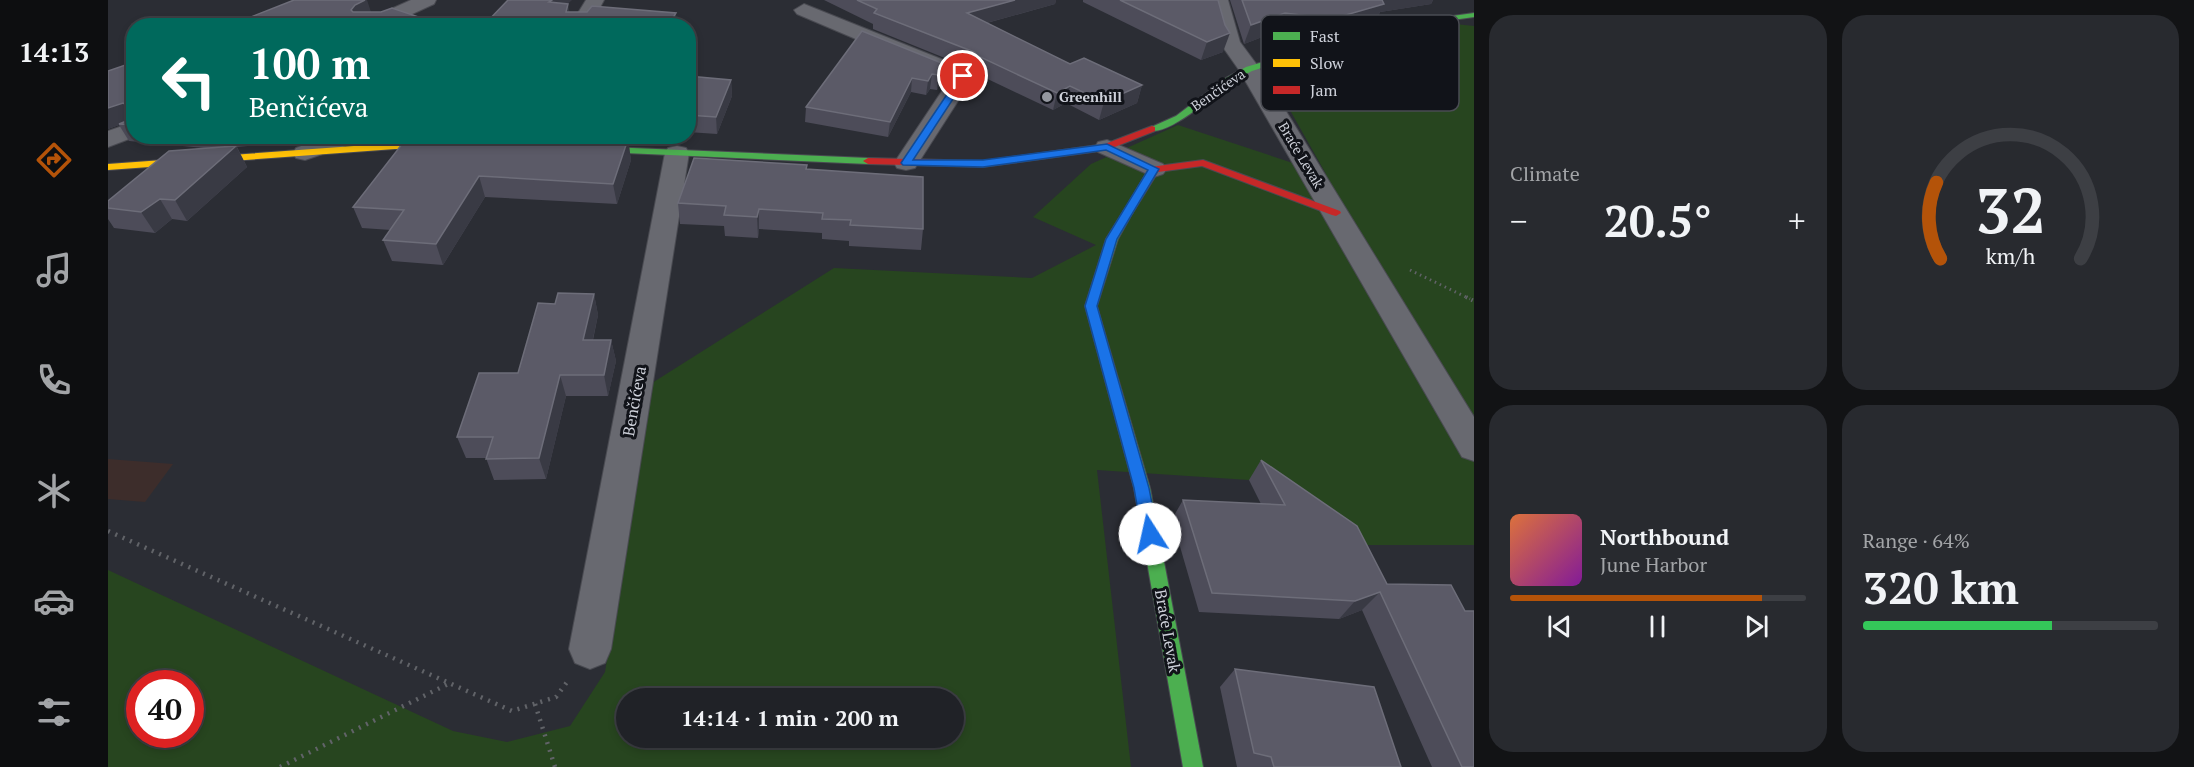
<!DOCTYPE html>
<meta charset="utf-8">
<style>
:root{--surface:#202227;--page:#282a2f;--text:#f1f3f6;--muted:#a2a4a7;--line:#3d3f44;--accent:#b45309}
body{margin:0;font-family:"PT Serif",serif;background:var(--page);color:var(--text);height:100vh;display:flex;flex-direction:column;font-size:22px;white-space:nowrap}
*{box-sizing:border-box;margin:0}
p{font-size:20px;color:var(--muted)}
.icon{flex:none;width:33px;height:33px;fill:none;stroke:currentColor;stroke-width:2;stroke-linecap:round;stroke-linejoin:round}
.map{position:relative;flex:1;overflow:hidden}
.side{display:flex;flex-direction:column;gap:15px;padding:15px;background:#121315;width:720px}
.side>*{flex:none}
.banner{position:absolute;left:18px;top:18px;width:570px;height:126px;border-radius:24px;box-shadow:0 3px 9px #0003,0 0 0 2px var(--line);background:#00695c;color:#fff;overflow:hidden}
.speed{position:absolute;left:18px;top:670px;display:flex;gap:12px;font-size:30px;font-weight:700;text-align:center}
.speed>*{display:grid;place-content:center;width:78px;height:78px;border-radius:50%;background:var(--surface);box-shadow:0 3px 9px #0003,0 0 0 2px var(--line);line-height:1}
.speed .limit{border:9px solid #d22;background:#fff;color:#111}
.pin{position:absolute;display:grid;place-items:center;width:51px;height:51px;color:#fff;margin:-26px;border:3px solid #fff;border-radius:50%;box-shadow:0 2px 6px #0007}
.me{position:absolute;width:66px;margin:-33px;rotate:350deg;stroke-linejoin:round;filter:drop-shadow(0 0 4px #0008)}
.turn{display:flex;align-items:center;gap:21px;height:126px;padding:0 24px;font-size:27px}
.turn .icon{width:78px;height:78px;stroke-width:2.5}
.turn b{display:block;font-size:42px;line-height:51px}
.big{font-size:45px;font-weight:800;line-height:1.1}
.side .widget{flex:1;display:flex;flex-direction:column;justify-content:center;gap:9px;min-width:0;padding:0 21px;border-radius:24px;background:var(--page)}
.side .dial{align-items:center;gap:0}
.dial svg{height:156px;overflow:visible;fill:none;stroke:var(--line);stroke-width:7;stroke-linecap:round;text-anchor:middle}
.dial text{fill:var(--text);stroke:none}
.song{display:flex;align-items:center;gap:18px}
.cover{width:72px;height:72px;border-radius:9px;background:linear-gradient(135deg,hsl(20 70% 55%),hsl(290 70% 35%))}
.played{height:6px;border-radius:3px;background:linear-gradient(90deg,var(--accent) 85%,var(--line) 85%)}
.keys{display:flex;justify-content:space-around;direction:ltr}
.heat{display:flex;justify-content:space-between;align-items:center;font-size:33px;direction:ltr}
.charge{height:9px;border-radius:4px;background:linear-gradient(90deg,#34c759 64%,var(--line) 0)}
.side .tiles{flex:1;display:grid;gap:15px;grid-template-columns:repeat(2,1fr)}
.trip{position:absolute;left:508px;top:688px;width:348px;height:60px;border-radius:30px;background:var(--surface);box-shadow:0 3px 9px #0003,0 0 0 2px var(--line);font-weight:800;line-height:60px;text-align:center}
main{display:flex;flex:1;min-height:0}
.menu{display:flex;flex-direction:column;width:108px;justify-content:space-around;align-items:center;background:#0d0e10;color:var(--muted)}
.menu .icon{width:42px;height:42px}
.menu .active{color:var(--accent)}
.menu b{font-size:27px;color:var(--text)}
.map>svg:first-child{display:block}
</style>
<main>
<nav class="menu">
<b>14:13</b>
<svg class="icon active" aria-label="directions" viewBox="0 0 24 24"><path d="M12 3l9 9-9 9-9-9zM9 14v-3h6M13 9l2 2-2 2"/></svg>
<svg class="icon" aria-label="music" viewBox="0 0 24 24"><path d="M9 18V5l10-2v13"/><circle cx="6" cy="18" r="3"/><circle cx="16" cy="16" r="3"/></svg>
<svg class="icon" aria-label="phone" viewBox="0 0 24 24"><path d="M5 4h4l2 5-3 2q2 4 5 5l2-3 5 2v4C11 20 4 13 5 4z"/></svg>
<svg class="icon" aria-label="climate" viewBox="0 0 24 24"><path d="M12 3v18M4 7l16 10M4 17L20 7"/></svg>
<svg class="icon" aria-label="car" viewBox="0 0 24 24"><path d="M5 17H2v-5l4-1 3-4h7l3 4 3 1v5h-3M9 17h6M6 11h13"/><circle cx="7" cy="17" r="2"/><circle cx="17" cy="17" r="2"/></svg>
<svg class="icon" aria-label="filters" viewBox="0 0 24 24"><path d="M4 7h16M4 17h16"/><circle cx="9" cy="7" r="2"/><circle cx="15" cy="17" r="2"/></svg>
</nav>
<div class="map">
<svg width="1366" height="767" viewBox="0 0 1366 767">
<rect width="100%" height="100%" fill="#2b2d34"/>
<polygon fill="#3d2d2b" points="0,459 65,464 37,502 0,499"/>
<path fill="#27451f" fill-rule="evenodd" d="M 1347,24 L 1366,26 L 1366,545 L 1233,545 L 1141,480 L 989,470 L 1023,767 L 0,767 L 0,570 L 345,731 L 399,742 L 462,726 L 497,672 L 544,383 L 726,268 L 924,278 L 988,245 L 925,217 L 983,164 L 1070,125 L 1218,174 L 1161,73 L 1294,32 ZM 32,684 L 82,684 L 82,735 L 32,735 ZM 519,699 L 846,699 L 846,738 L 519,738 Z"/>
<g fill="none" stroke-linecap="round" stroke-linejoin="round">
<g stroke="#494a51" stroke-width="2">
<g id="street">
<polygon points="303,0 328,0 326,4 278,26 251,26 254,22"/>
<polygon points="478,0 496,0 482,26 462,26"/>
<polygon points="1102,0 1120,0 1132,42 1152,69 1366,417 1366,461 1354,457 1131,70 1112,43"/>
<polygon points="696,4 863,71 866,76 807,168 798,170 789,168 786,163 842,79 689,14 686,10"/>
<polygon points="26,122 26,136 29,136 0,147 0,131"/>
<polygon points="220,136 256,136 252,141 197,160 188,158 185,153 188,148"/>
<polygon points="999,140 1055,164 1059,169 1055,174 1046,177 990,152 987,147 990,142"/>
<polygon points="569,146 578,148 581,153 503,649 497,663 482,669 467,663 461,649 557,153 560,148"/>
</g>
</g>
<g stroke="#494a51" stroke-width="2">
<g id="fast">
<path d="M 1366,13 L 1366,17 L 1280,29 L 1144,71 C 1137,75 1130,78 1123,83 C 1108,93 1056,141 1039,129 L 1068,116 L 1118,78 L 1138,67 L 1279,25 Z"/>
<polygon points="477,146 760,158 765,161 760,164 473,151 473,147"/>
<polygon points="1020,209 1025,212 1010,239 989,306 1042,488 1095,767 1075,767 1026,488 977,306 998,239 1016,210"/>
</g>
</g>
<g stroke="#494a51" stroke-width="2">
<polygon id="slow" points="287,143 338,143 343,146 338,149 287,149 0,170 0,164"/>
</g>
<g stroke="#494a51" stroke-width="2">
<g id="jam">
<polygon points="1044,126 1047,127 1047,131 999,150 875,167 760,164 755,161 760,158 875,161 997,144"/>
<polygon points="1095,160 1232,211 1233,213 1228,216 1224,215 1094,166 1050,172 1024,214 1020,215 1015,212 1042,167"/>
</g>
</g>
<polyline stroke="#616368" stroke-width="3" stroke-dasharray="1.5 4" stroke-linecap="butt" points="1302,270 1362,299"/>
<polyline stroke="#616368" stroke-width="4" stroke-dasharray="1.5 4.5" stroke-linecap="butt" points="1358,297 1366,301"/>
<g stroke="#616368" stroke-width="4.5" stroke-dasharray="2 6" stroke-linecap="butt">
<polyline points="0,531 404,711 448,697 459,682"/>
<polyline points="427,704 447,767"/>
<polyline points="172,767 340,684"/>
</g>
<use href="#street" fill="#686970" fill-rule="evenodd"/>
<use href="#fast" fill="#4caf50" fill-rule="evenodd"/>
<use href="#slow" fill="#ffc107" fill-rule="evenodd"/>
<use href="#jam" fill="#c62828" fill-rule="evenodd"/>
</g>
<g fill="#4d4c59">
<polygon points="716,0 948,0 947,4 879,23 962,64 1034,85 1029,103 991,120 958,103 945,110 867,73 864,69 765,29 765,24"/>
<polygon points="975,0 1110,0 1115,52 1093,60 975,2"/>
<polygon points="1122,0 1325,0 1323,4 1272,12 1267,22 1216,37 1170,31 1136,44"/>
<polygon points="26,62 26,136 187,136 164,144 129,147 139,167 79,221 64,219 47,233 6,228 0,219 0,201 97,149 96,148 21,141 11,125 0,129"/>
<polygon points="836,64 834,78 829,90 822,89 818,95 803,92 780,137 697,122 698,107"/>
<polygon points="580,76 623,80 624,96 609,134 580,132"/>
<polygon points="378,136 530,136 529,141 520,141 523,160 509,204 377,197 335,265 284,261 275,240 283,230 254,228 245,207 374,144"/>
<polygon points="698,169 815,229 813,250 741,246 741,241 714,239 714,233 651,229 650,238 617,236 616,226 572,224 570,203"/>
<polygon points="486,294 490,315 485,340 503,340 508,361 500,396 458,396 438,479 386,480 378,458 358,458 349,437 410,373 447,304"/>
<polygon points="1153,460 1249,526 1366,767 1324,767 1254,610 1231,619 1091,612 1064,519 1075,500 1153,504 1141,480"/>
<polygon points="1127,669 1293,767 1129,767 1112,687"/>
</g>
<g fill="#393a44">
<polygon points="257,0 259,0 264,15 252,21 243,10 247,5"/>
<polygon points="444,0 464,0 444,18 441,2"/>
<polygon points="907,0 948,0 947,4 856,29 859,13"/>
<polygon points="1269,0 1325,0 1323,4 1272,12 1267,22 1216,37 1224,19"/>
<polygon points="460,4 463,20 458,12"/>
<polygon points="568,13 569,26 560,26"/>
<polygon points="1177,13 1170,31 1136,44 1143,25"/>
<polygon points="1122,33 1115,52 1093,60 1099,42"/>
<polygon points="836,64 834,78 829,90 830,75"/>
<polygon points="824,74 822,89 818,95 820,81"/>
<polygon points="804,78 803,92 780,137 782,122"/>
<polygon points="623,80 624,96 609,134 608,117"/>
<polygon points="1034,85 1029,103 991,120 996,102"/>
<polygon points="962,86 958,103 945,110 949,93"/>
<polygon points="15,103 25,120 11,124 11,125 0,129 0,108"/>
<polygon points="160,136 187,136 164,144"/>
<polygon points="520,139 523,160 509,204 505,184"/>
<polygon points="128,146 139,167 79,221 67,200"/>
<polygon points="371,176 377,197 335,265 328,244"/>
<polygon points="52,199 64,219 47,233 33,212"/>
<polygon points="651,209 651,229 650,238 649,217"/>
<polygon points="486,294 490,315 480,361 475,340"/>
<polygon points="503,340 508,361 500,396 496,375"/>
<polygon points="452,375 458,396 438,479 431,458"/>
<polygon points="1272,592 1254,610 1231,619 1247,601"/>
</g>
<g fill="#5b5a67" stroke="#6d6d79" stroke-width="1.5">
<polygon points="186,0 257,0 247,5 243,10 245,12 273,12 284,8 337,26 120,26"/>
<polygon points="400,0 444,0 441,2 460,4 458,12 479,12 484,6 568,13 560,26 375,26"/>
<polygon points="749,0 907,0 859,13 962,64 976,58 1034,85 996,102 962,86 949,93 870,56 866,52 766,13 769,9"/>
<polygon points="1012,0 1110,0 1117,25 1122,33 1099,42"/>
<polygon points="1134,0 1274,0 1276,4 1224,19 1177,13 1143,25"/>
<polygon points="754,31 836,64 830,75 824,74 820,81 804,78 782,122 698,107"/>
<polygon points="26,62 26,125 11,124 21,120 18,105 15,103 0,108 0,71"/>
<polygon points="580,76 623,80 608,117 580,115"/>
<polygon points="378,136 442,136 520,139 505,184 371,176 328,244 275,240 296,210 245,207 298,139 374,144"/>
<polygon points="128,146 67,200 52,199 33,212 0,208 0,201 61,151"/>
<polygon points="586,158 699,165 698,169 815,177 815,229 742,225 743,220 714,219 715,213 651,209 649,217 616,215 618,206 570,203"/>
<polygon points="450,293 486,294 475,340 503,340 496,375 452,375 431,458 378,459 385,437 349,437 371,373 410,373 430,303 447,304"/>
<polygon points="1153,460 1249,526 1279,584 1343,585 1357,611 1366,611 1366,767 1354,767 1272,592 1247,601 1104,593 1075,500 1177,505"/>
<polygon points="1127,669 1266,687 1293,767 1166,767 1163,757 1146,753"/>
</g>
<polygon fill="#1a73e8" stroke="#114b97" stroke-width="1.5" points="855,74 860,76 805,160 875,160 999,144 1051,169 1009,239 989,306 1041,488 1050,534 1048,539 1037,539 1034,534 1026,488 977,306 998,239 1040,170 998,150 875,167 795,165 793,163 852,75"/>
<circle fill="#9598a0" stroke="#111319" stroke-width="2" cx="939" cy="97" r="6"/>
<g text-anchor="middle" stroke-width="6" stroke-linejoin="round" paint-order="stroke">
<g font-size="14" fill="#ced1da" stroke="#111319">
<text transform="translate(1110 90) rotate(-35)" y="5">Benčićeva</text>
<text transform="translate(1193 155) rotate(59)" y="5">Braće Levak</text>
</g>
<g font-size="14" font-weight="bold" fill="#ced1da" stroke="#111319" text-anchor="start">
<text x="951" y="102">Greenhill</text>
</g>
<g font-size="16" fill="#ced1da" stroke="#111319">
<text transform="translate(526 401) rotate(-80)" y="6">Benčićeva</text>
<text transform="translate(1060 631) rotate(80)" y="6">Braće Levak</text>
</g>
</g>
<rect x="1153" y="15" width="198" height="96" rx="9" fill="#111319" stroke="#4a4c53" stroke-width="1.5"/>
<rect x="1165" y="32" width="27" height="8" fill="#4caf50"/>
<rect x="1165" y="59" width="27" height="8" fill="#ffc107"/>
<rect x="1165" y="86" width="27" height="8" fill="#c62828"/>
<g font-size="16" fill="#ced1da">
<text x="1202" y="42">Fast</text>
<text x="1202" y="69">Slow</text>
<text x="1202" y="96">Jam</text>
</g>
</svg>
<div class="speed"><div class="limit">40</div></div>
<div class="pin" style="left:855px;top:76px;background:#d93025"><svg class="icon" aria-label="arrive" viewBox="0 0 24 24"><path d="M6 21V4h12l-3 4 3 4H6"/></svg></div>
<svg class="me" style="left:1042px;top:534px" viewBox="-20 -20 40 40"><circle r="19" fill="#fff"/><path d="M0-13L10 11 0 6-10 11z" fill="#1a73e8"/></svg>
<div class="trip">14:14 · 1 min · 200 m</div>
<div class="banner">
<div class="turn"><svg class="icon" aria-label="left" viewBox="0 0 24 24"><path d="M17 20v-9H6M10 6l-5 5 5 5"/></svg><div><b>100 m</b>Benčićeva</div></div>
</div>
</div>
<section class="side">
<div class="tiles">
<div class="widget"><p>Climate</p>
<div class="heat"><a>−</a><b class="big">20.5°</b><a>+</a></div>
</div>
<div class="widget dial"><svg viewBox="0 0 100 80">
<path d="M14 69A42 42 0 1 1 86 69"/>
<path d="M14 69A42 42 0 0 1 12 30" stroke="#b45309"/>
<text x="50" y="56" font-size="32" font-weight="700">32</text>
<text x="50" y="72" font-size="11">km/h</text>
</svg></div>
<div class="widget">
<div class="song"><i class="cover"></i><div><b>Northbound</b><p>June Harbor</p></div></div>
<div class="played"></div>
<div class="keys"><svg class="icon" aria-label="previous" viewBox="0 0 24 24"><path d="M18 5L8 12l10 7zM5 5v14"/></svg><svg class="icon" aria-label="pause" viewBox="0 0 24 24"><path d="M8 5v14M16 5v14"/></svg><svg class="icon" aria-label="next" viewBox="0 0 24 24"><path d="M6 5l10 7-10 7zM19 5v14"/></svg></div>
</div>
<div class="widget"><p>Range · 64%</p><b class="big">320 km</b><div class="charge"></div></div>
</div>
</section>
</main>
